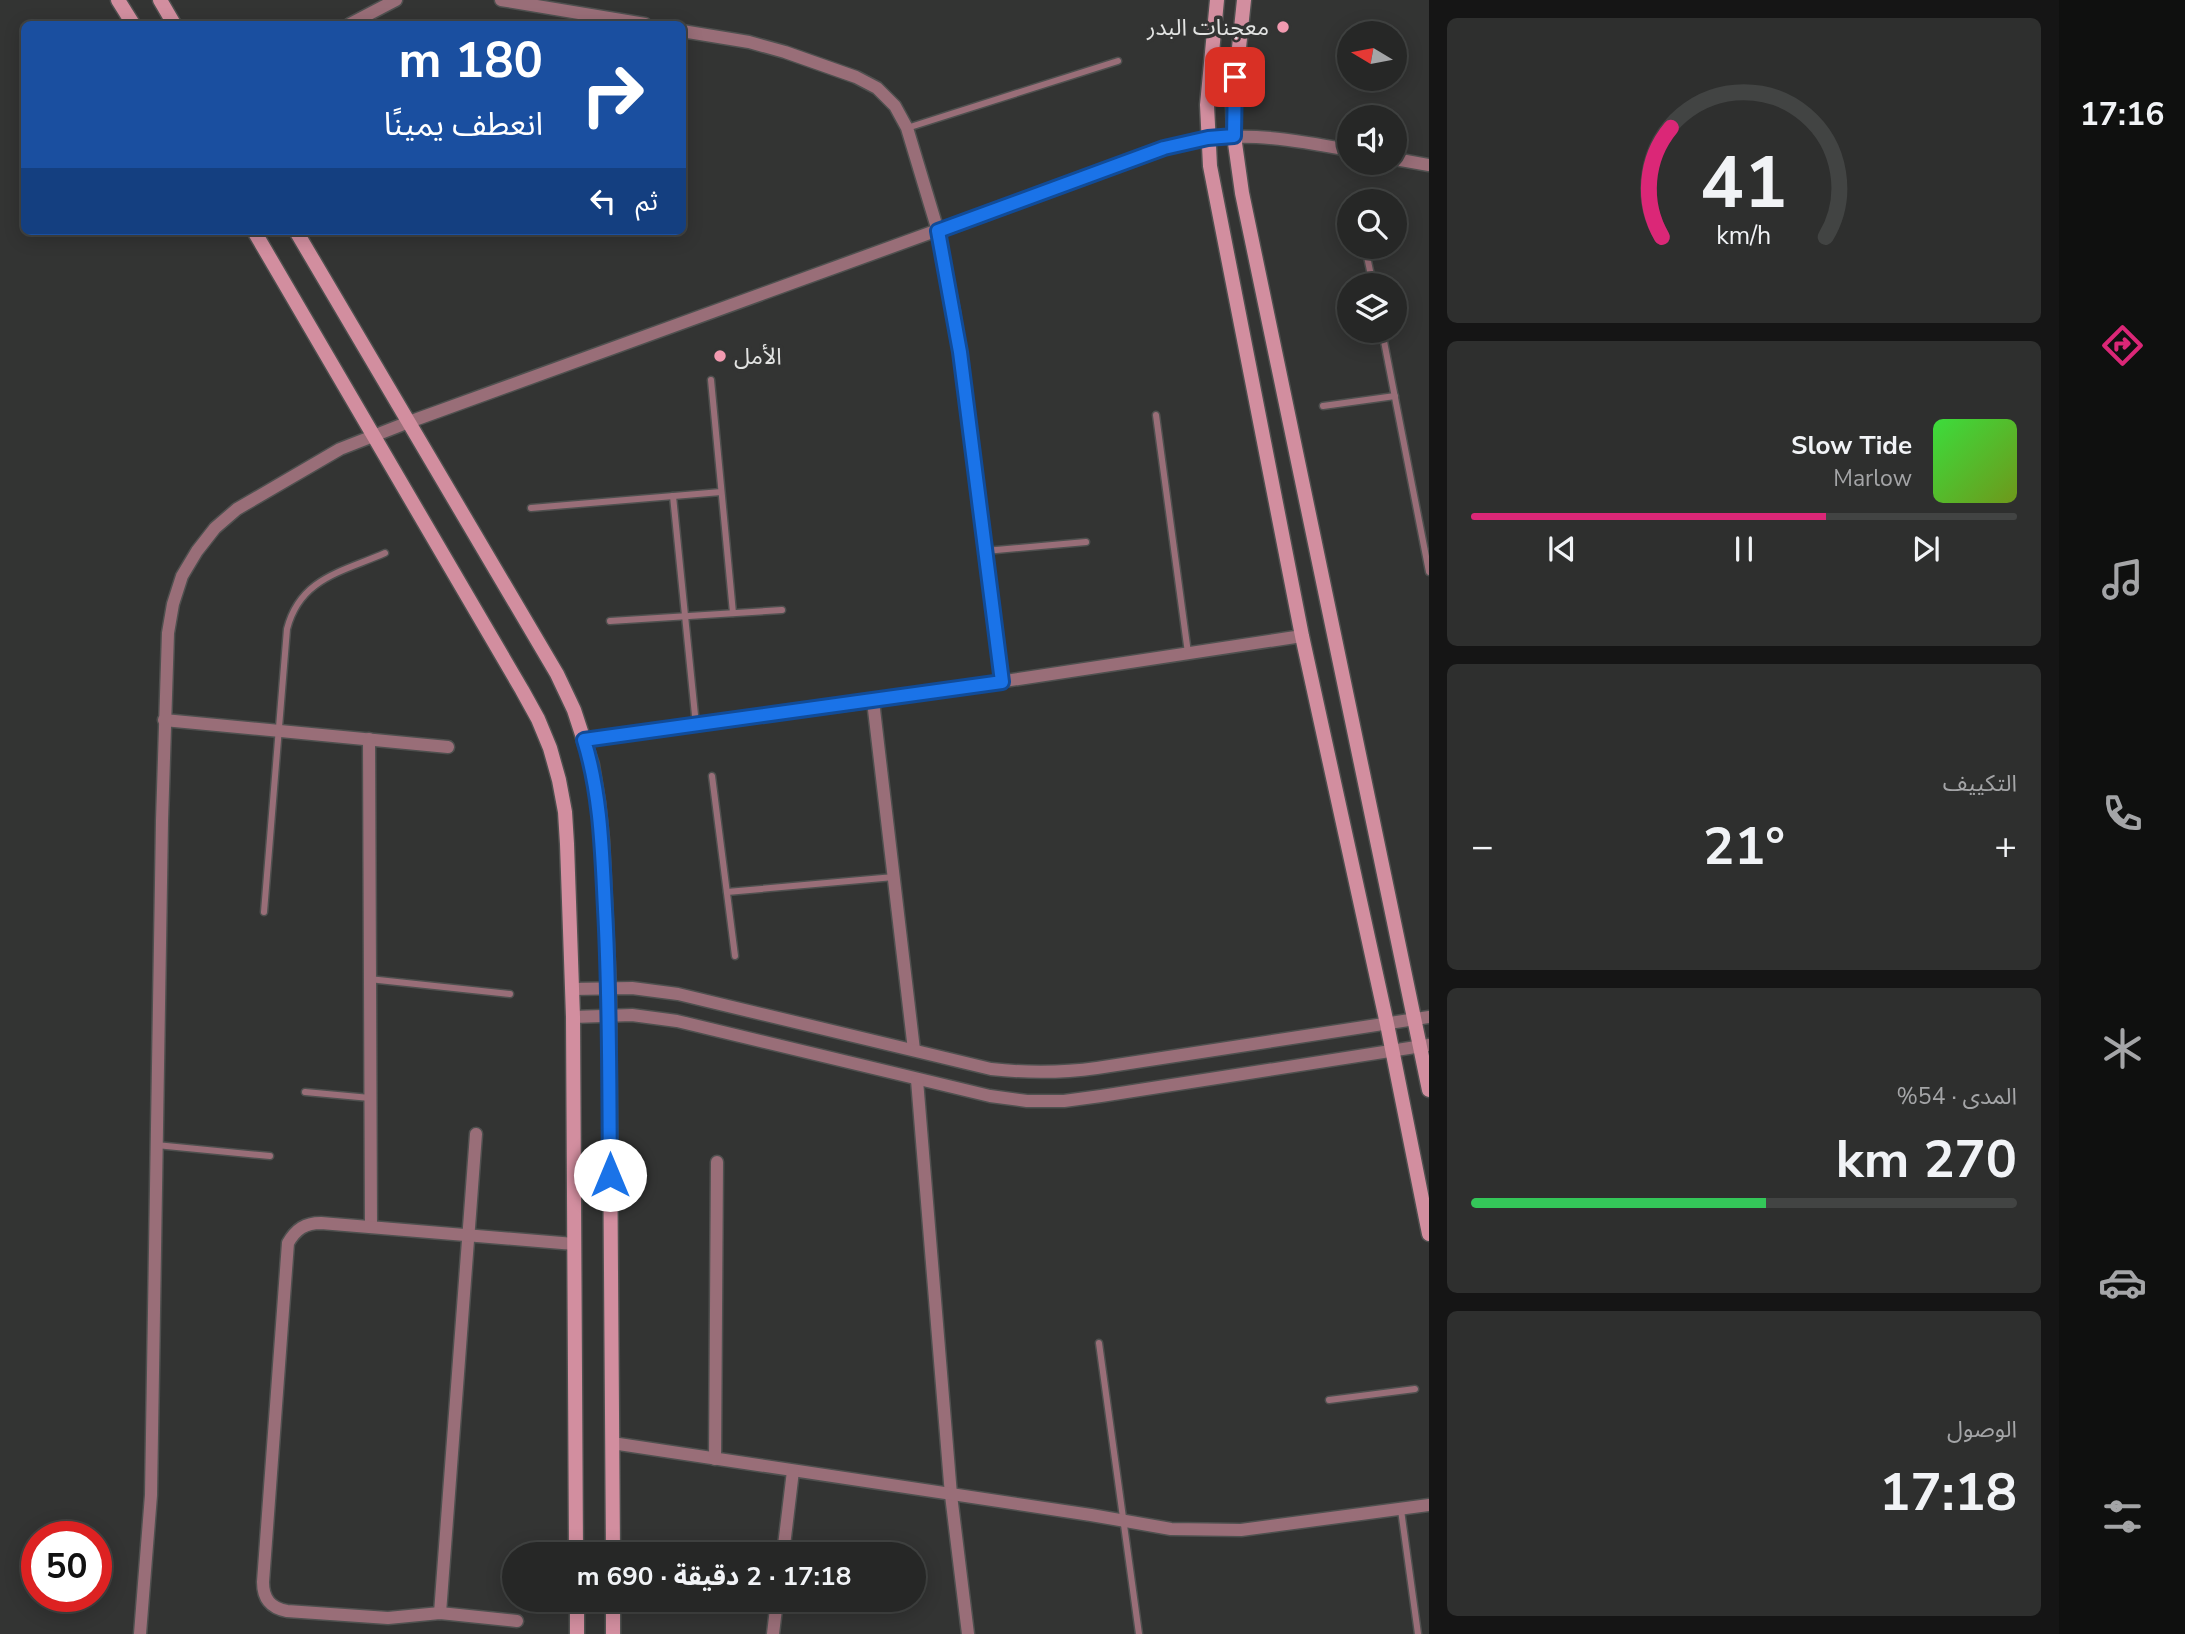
<!DOCTYPE html>
<html lang="ar">
<meta charset="utf-8">
<style>
:root{--surface:#262726;--page:#2e2f2e;--text:#f1f3f6;--muted:#a4a5a7;--line:#424443;--accent:#db2777}
body{margin:0;font-family:"Nunito Sans","Noto Sans Arabic",sans-serif;background:var(--page);color:var(--text);direction:rtl;height:100vh;display:flex;flex-direction:column;font-size:26px;white-space:nowrap}
*{box-sizing:border-box;margin:0}
p{font-size:23px;color:var(--muted)}
.icon{flex:none;width:38px;height:38px;fill:none;stroke:currentColor;stroke-width:2;stroke-linecap:round;stroke-linejoin:round}
.map{position:relative;flex:1;overflow:hidden;direction:ltr}
.drawer{display:flex;flex-direction:column;gap:18px;padding:18px;background:#151515;width:630px}
.drawer>*{flex:none}
.guide{position:absolute;left:21px;top:21px;width:665px;height:214px;border-radius:10px;box-shadow:0 4px 18px #0003,0 0 0 2px var(--line);direction:rtl;background:#1a4fa0;color:#fff;overflow:hidden}
.needle{width:46px;rotate:280deg}
.tools{position:absolute;left:1337px;top:21px;display:grid;gap:14px}
.tools a{display:grid;place-items:center;width:70px;height:70px;border-radius:50%;background:var(--surface);box-shadow:0 4px 18px #0003,0 0 0 2px var(--line);font-size:35px}
.speed{position:absolute;left:21px;top:1521px;display:flex;gap:14px;font-size:35px;font-weight:700;text-align:center}
.speed>*{display:grid;place-content:center;width:91px;height:91px;border-radius:50%;background:var(--surface);box-shadow:0 4px 18px #0003,0 0 0 2px var(--line);line-height:1}
.speed .limit{border:10px solid #d22;background:#fff;color:#111}
.pin{position:absolute;display:grid;place-items:center;width:60px;height:60px;color:#fff;margin:-30px;border-radius:14px;box-shadow:0 4px 10px #0006}
.me{position:absolute;width:77px;margin:-38px;rotate:0deg;stroke-linejoin:round;filter:drop-shadow(0 0 5px #0008)}
.turn{display:flex;align-items:center;gap:24px;height:147px;padding:0 28px;font-size:32px}
.turn .icon{width:91px;height:91px;stroke-width:2.5}
.turn b{display:block;font-size:49px;line-height:60px}
.then{display:flex;align-items:center;height:66px;padding:0 28px;background:#0003;gap:14px;font-size:26px}
.big{font-size:52px;font-weight:700;line-height:1.1}
.drawer .widget{flex:1;display:flex;flex-direction:column;justify-content:center;gap:10px;min-width:0;padding:0 24px;border-radius:10px;background:var(--page)}
.drawer .dial{align-items:center;gap:0}
.dial svg{height:182px;overflow:visible;fill:none;stroke:var(--line);stroke-width:7;stroke-linecap:round;text-anchor:middle}
.dial text{fill:var(--text);stroke:none}
.song{display:flex;align-items:center;gap:21px}
.cover{width:84px;height:84px;border-radius:10px;background:linear-gradient(135deg,hsl(120 70% 55%),hsl(80 70% 35%))}
.played{height:7px;border-radius:4px;background:linear-gradient(90deg,var(--accent) 65%,var(--line) 65%)}
.keys{display:flex;justify-content:space-around;direction:ltr}
.heat{display:flex;justify-content:space-between;align-items:center;font-size:38px;direction:ltr}
.charge{height:10px;border-radius:5px;background:linear-gradient(90deg,#34c759 54%,var(--line) 0)}
.trip{position:absolute;left:502px;top:1542px;width:424px;height:70px;border-radius:35px;background:var(--surface);box-shadow:0 4px 18px #0003,0 0 0 2px var(--line);font-weight:700;line-height:70px;text-align:center;direction:rtl}
main{display:flex;flex:1;min-height:0}
.dock{display:flex;flex-direction:column;width:126px;justify-content:space-around;align-items:center;background:#0f100f;color:var(--muted)}
.dock .icon{width:49px;height:49px}
.dock .on{color:var(--accent)}
.dock b{font-size:32px;color:var(--text)}
.map>svg:first-child{display:block}
</style>
<main>
<nav class="dock">
<b>17:16</b>
<svg class="icon on" aria-label="directions" viewBox="0 0 24 24"><path d="M12 3l9 9-9 9-9-9zM9 14v-3h6M13 9l2 2-2 2"/></svg>
<svg class="icon" aria-label="music" viewBox="0 0 24 24"><path d="M9 18V5l10-2v13"/><circle cx="6" cy="18" r="3"/><circle cx="16" cy="16" r="3"/></svg>
<svg class="icon" aria-label="phone" viewBox="0 0 24 24"><path d="M5 4h4l2 5-3 2q2 4 5 5l2-3 5 2v4C11 20 4 13 5 4z"/></svg>
<svg class="icon" aria-label="climate" viewBox="0 0 24 24"><path d="M12 3v18M4 7l16 10M4 17L20 7"/></svg>
<svg class="icon" aria-label="car" viewBox="0 0 24 24"><path d="M5 17H2v-5l4-1 3-4h7l3 4 3 1v5h-3M9 17h6M6 11h13"/><circle cx="7" cy="17" r="2"/><circle cx="17" cy="17" r="2"/></svg>
<svg class="icon" aria-label="filters" viewBox="0 0 24 24"><path d="M4 7h16M4 17h16"/><circle cx="9" cy="7" r="2"/><circle cx="15" cy="17" r="2"/></svg>
</nav>
<section class="drawer">
<div class="widget dial"><svg viewBox="0 0 100 80">
<path d="M14 69A42 42 0 1 1 86 69"/>
<path d="M14 69A42 42 0 0 1 18 21" stroke="#db2777"/>
<text x="50" y="56" font-size="32" font-weight="700">41</text>
<text x="50" y="72" font-size="11">km/h</text>
</svg></div>
<div class="widget">
<div class="song"><i class="cover"></i><div><b>Slow Tide</b><p>Marlow</p></div></div>
<div class="played"></div>
<div class="keys"><svg class="icon" aria-label="previous" viewBox="0 0 24 24"><path d="M18 5L8 12l10 7zM5 5v14"/></svg><svg class="icon" aria-label="pause" viewBox="0 0 24 24"><path d="M8 5v14M16 5v14"/></svg><svg class="icon" aria-label="next" viewBox="0 0 24 24"><path d="M6 5l10 7-10 7zM19 5v14"/></svg></div>
</div>
<div class="widget"><p>التكييف</p>
<div class="heat"><a>−</a><b class="big">21°</b><a>+</a></div>
</div>
<div class="widget"><p>المدى · 54%</p><b class="big">270 km</b><div class="charge"></div></div>
<div class="widget"><p>الوصول</p><b class="big">17:18</b></div>
</section>
<div class="map">
<svg width="1429" height="1634" viewBox="0 0 1429 1634">
<rect width="100%" height="100%" fill="#333433"/>
<g fill="none" stroke-linecap="round" stroke-linejoin="round">
<g stroke="#4f504f" stroke-width="9">
<g id="lane">
<polyline points="907,128 1118,61"/>
<polyline points="1365,247 1373,285"/>
<polyline points="1382,331 1429,572"/>
<polyline points="711,380 733,613"/>
<polyline points="1323,406 1395,396"/>
<polyline points="1156,415 1188,653"/>
<polyline points="673,496 696,725"/>
<polyline points="531,508 721,492"/>
<polyline points="985,551 1086,542"/>
<polyline points="610,621 782,610"/>
<polyline points="712,776 735,956"/>
<polyline points="727,892 894,877"/>
<path d="M 264,912 L 287,629 C 300,578 342,572 385,553"/>
<polyline points="369,979 510,994"/>
<polyline points="305,1092 370,1098"/>
<polyline points="156,1145 270,1156"/>
<polyline points="1099,1343 1139,1634"/>
<polyline points="1329,1400 1415,1389"/>
<polyline points="1401,1510 1418,1634"/>
</g>
</g>
<g stroke="#4f504f" stroke-width="15">
<g id="street">
<polyline points="501,0 645,24"/>
<polyline points="350,24 396,0"/>
<polyline points="682,31 749,42 785,52 856,77 877,88 895,106 907,128 938,231 954,312 1002,682"/>
<polyline points="1395,159 1429,165"/>
<polyline points="873,701 914,1050"/>
<polyline points="164,720 448,747"/>
<polyline points="369,739 371,1227"/>
<polyline points="585,740 873,701 1302,636"/>
<path d="M 572,989 L 632,988 L 678,994 L 991,1069 C 1027,1073 1061,1073 1097,1068 L 1429,1017"/>
<polyline points="573,1017 632,1015 677,1021 990,1096 1027,1101 1064,1101 1101,1096 1429,1045"/>
<polyline points="917,1080 951,1495 968,1634"/>
<polyline points="612,1443 1091,1515 1171,1529 1241,1530 1429,1505"/>
<polyline points="715,1459 717,1162"/>
<polyline points="783,1554 793,1471"/>
<polyline points="440,1613 476,1134"/>
<path d="M 517,1621 L 440,1613 L 388,1618 L 287,1611 C 271,1608 263,1599 263,1582 L 288,1243 C 296,1229 305,1223 321,1223 L 574,1244"/>
<path d="M 140,1634 L 151,1495 L 162,821 L 168,633 L 173,604 L 182,576 L 197,551 L 215,528 L 237,509 L 340,449 L 409,422 L 1164,148 C 1232,129 1281,137 1349,150"/>
<polyline points="773,1634 777,1600"/>
</g>
</g>
<g stroke="#4f504f" stroke-width="17">
<g id="secondary">
<polyline points="118,0 133,24"/>
<polyline points="160,0 174,24"/>
<polyline points="1217,0 1207,105 1210,166 1302,636 1387,1024 1429,1234"/>
<polyline points="1244,0 1233,105 1234,136 1242,193 1429,1090"/>
<polyline points="254,231 522,690 538,719 550,748 559,780 565,812 567,844 573,1017 576,1554"/>
<polyline points="296,231 557,674 574,710 592,765 598,802 602,840 609,988 613,1554"/>
<polyline points="577,1600 577,1634"/>
<polyline points="613,1600 613,1634"/>
</g>
</g>
<use href="#lane" stroke="#996e78" stroke-width="6"/>
<use href="#street" stroke="#996e78" stroke-width="12"/>
<use href="#secondary" stroke="#d28e9f" stroke-width="14"/>
</g>
<g fill="none" stroke-linecap="round" stroke-linejoin="round">
<g stroke="#114b97" stroke-width="18">
<path id="route" d="M 610,1175 C 609,1086 610,998 605,909 C 602,851 601,795 584,740 L 1002,682 L 960,352 L 938,231 L 1164,148 L 1208,138 L 1234,136 L 1235,77"/>
</g>
<use href="#route" stroke="#1a73e8" stroke-width="12"/>
</g>
<g fill="#f29ab0" stroke="#333433" stroke-width="2.5">
<circle cx="1283" cy="27" r="7"/>
<circle cx="720" cy="356" r="7"/>
</g>
<g text-anchor="middle" stroke-width="7" stroke-linejoin="round" paint-order="stroke">
<g font-size="23" fill="#e2e3e2" stroke="#333433" text-anchor="end">
<text x="1269" y="35">معجنات البدر</text>
<text x="734" y="364" text-anchor="start">الأمل</text>
</g>
</g>
</svg>
<div class="tools">
<a><svg class="needle" viewBox="-14 -14 28 28"><path d="M0-13l5 13h-10z" fill="#e53935"/><path d="M0 13l5-13h-10z" fill="#a4a5a7"/></svg></a>
<a><svg class="icon" aria-label="sound" viewBox="0 0 24 24"><path d="M4 9h4l5-4v14l-5-4H4zM17 9q2 3 0 6"/></svg></a>
<a><svg class="icon" aria-label="search" viewBox="0 0 24 24"><circle cx="10" cy="10" r="6"/><path d="M15 15l6 6"/></svg></a>
<a><svg class="icon" aria-label="layers" viewBox="0 0 24 24"><path d="M12 4l9 5-9 5-9-5zM3 14l9 5 9-5"/></svg></a>
</div>
<div class="speed"><div class="limit">50</div></div>
<div class="pin" style="left:1235px;top:77px;background:#d93025"><svg class="icon" aria-label="arrive" viewBox="0 0 24 24"><path d="M6 21V4h12l-3 4 3 4H6"/></svg></div>
<svg class="me" style="left:610px;top:1175px" viewBox="-20 -20 40 40"><circle r="19" fill="#fff"/><path d="M0-13L10 11 0 6-10 11z" fill="#1a73e8"/></svg>
<div class="trip">17:18 · 2 دقيقة · 690 m</div>
<div class="guide">
<div class="turn"><svg class="icon" aria-label="right" viewBox="0 0 24 24"><path d="M7 20v-9h11M14 6l5 5-5 5"/></svg><div><b>180 m</b>انعطف يمينًا</div></div>
<div class="then">ثم<svg class="icon" aria-label="left" viewBox="0 0 24 24"><path d="M17 20v-9H6M10 6l-5 5 5 5"/></svg></div>
</div>
</div>
</main>
